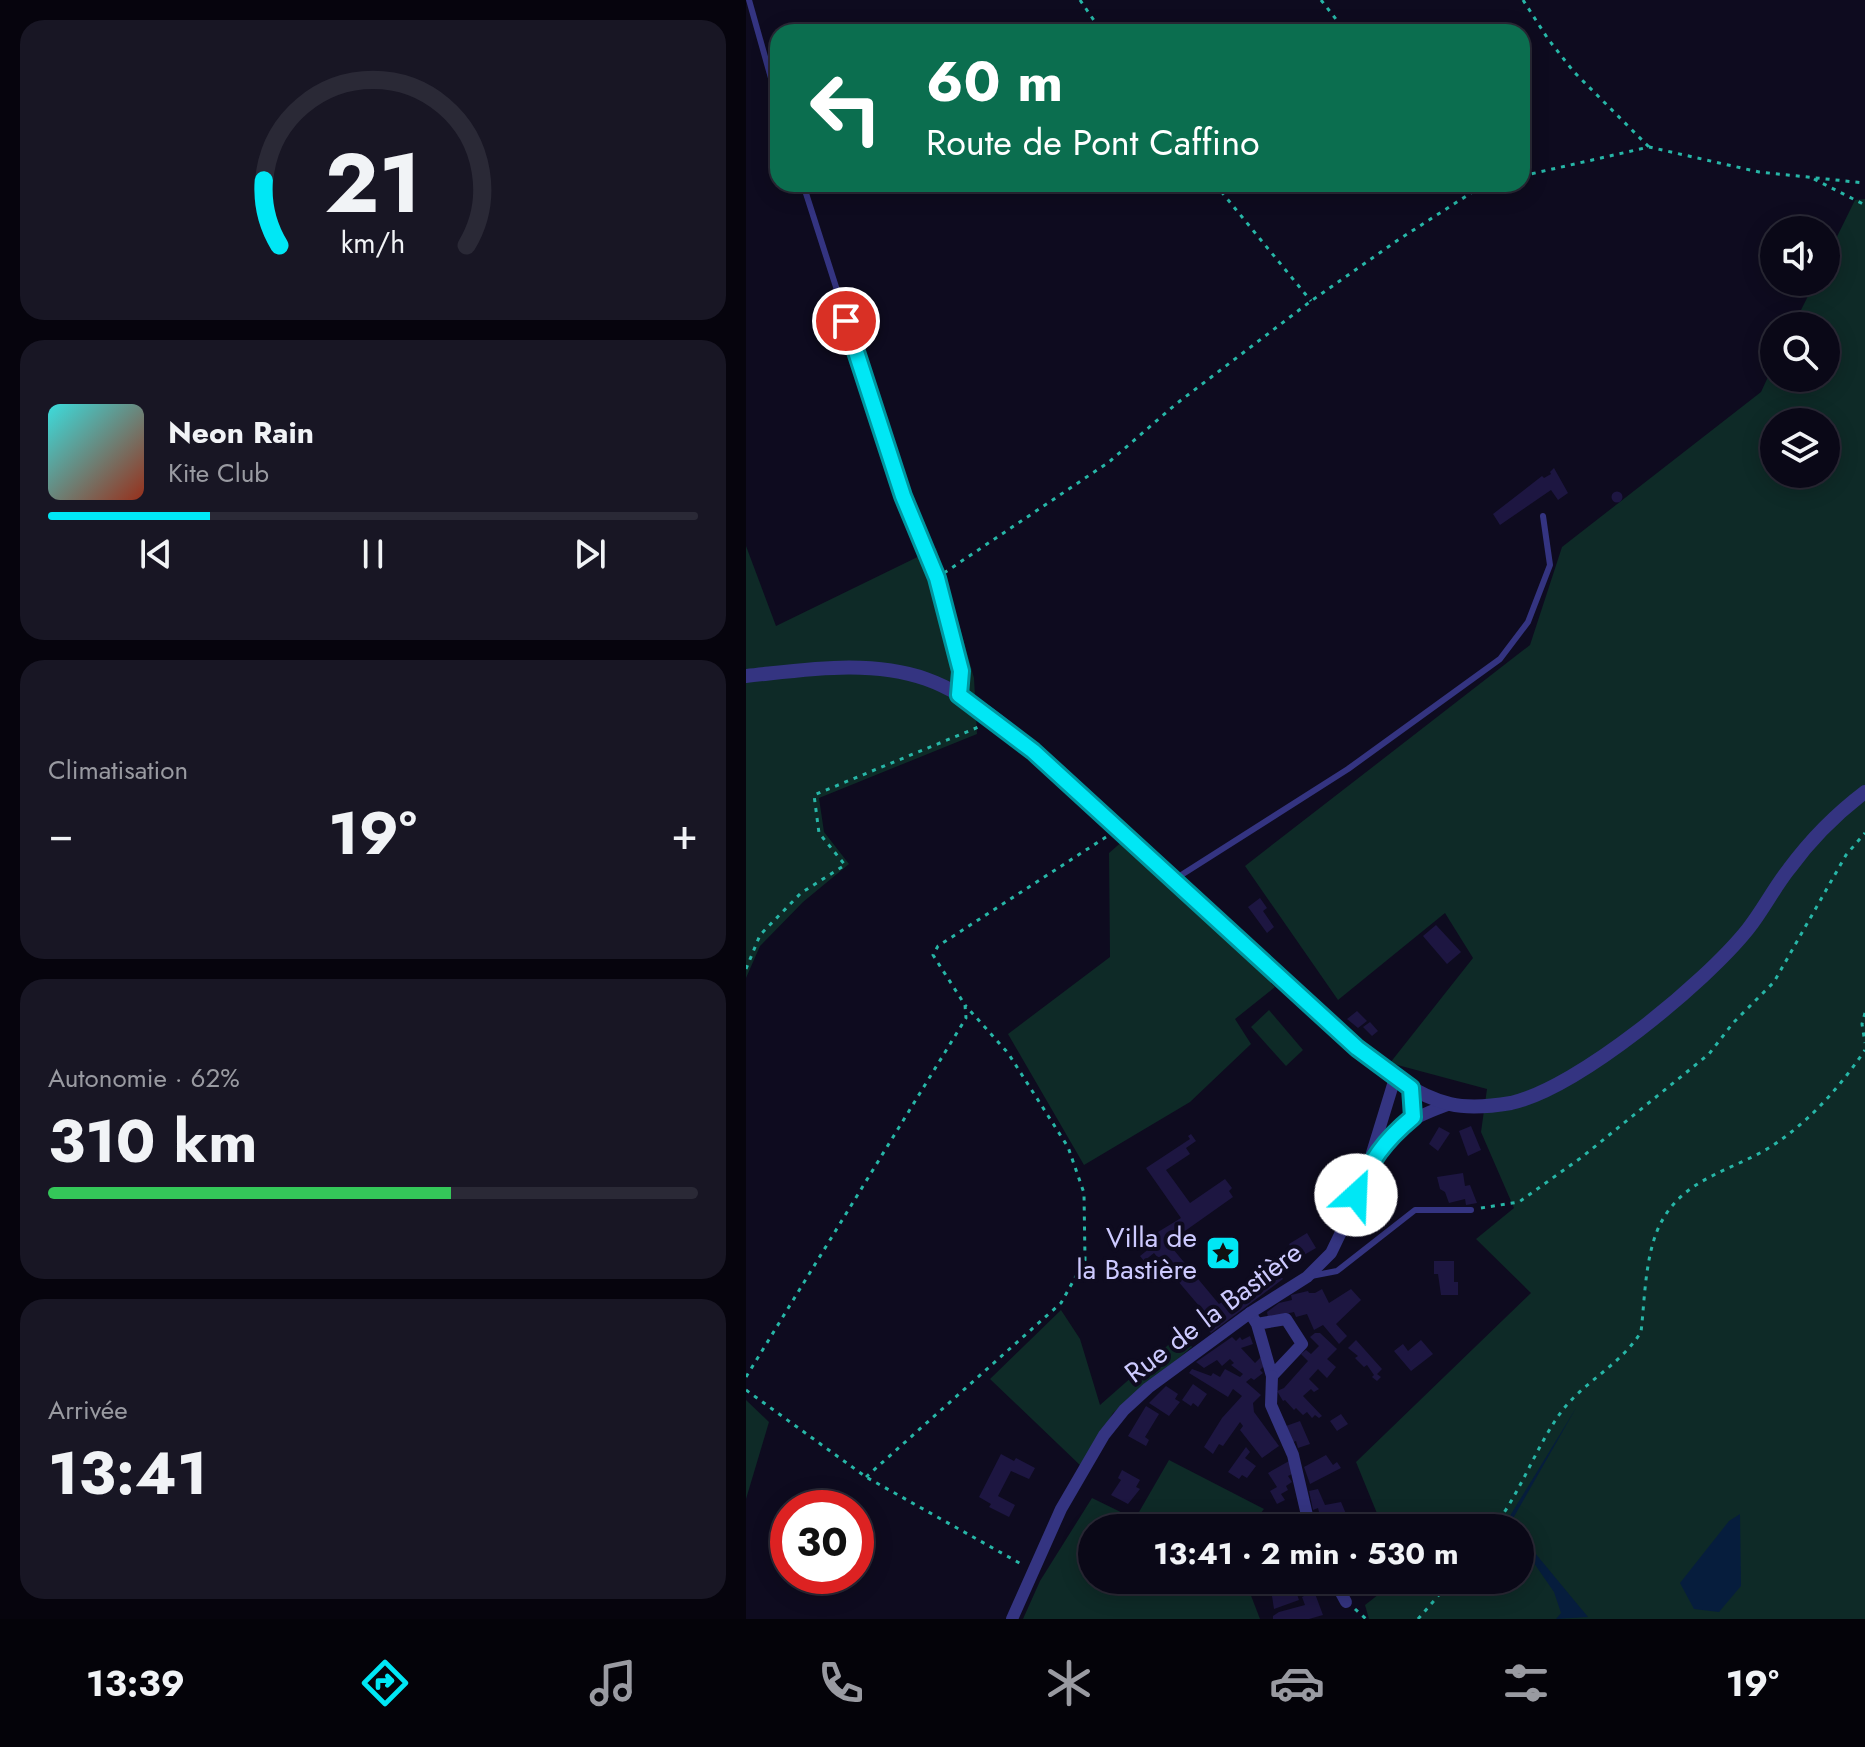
<!DOCTYPE html>
<html lang="fr">
<meta charset="utf-8">
<style>
:root{--surface:#0a0817;--page:#181624;--text:#f1f3f6;--muted:#999aa1;--line:#2a2936;--accent:#00e7f5}
body{margin:0;font-family:Jost,sans-serif;background:var(--page);color:var(--text);height:100vh;display:flex;flex-direction:column;font-size:30px;white-space:nowrap}
*{box-sizing:border-box;margin:0}
p{font-size:26px;color:var(--muted)}
.icon{flex:none;width:44px;height:44px;fill:none;stroke:currentColor;stroke-width:2;stroke-linecap:round;stroke-linejoin:round}
.map{position:relative;flex:1;overflow:hidden}
.drawer{display:flex;flex-direction:column;gap:20px;padding:20px;background:#06040d;width:746px}
.drawer>*{flex:none}
.hud{position:absolute;left:24px;top:24px;width:760px;height:168px;border-radius:24px;box-shadow:0 4px 20px #0003,0 0 0 2px var(--line);background:#0b6e4f;color:#fff;overflow:hidden}
.buttons{position:absolute;left:1014px;top:216px;display:grid;gap:16px}
.buttons a{display:grid;place-items:center;width:80px;height:80px;border-radius:50%;background:var(--surface);box-shadow:0 4px 20px #0003,0 0 0 2px var(--line);font-size:40px}
.speed{position:absolute;left:24px;top:1490px;display:flex;gap:16px;font-size:40px;font-weight:700;text-align:center}
.speed>*{display:grid;place-content:center;width:104px;height:104px;border-radius:50%;background:var(--surface);box-shadow:0 4px 20px #0003,0 0 0 2px var(--line);line-height:1}
.speed .limit{border:12px solid #d22;background:#fff;color:#111}
.pin{position:absolute;display:grid;place-items:center;width:68px;height:68px;color:#fff;margin:-34px;border:4px solid #fff;border-radius:50%;box-shadow:0 2px 8px #0007}
.me{position:absolute;width:88px;margin:-44px;rotate:25deg;stroke-linejoin:round;filter:drop-shadow(0 0 6px #0008)}
.turn{display:flex;align-items:center;gap:28px;height:168px;padding:0 24px;font-size:36px}
.turn .icon{width:104px;height:104px;stroke-width:2.5}
.turn b{display:block;font-size:56px;line-height:68px}
.big{font-size:60px;font-weight:700;line-height:1.1}
.drawer .card{flex:1;display:flex;flex-direction:column;justify-content:center;gap:12px;min-width:0;padding:0 28px;border-radius:24px;background:var(--page)}
.drawer .dial{align-items:center;gap:0}
.dial svg{height:208px;overflow:visible;fill:none;stroke:var(--line);stroke-width:7;stroke-linecap:round;text-anchor:middle}
.dial text{fill:var(--text);stroke:none}
.song{display:flex;align-items:center;gap:24px}
.cover{width:96px;height:96px;border-radius:12px;background:linear-gradient(135deg,hsl(180 70% 55%),hsl(10 70% 35%))}
.played{height:8px;border-radius:4px;background:linear-gradient(90deg,var(--accent) 25%,var(--line) 25%)}
.keys{display:flex;justify-content:space-around;direction:ltr}
.heat{display:flex;justify-content:space-between;align-items:center;font-size:44px;direction:ltr}
.charge{height:12px;border-radius:6px;background:linear-gradient(90deg,#34c759 62%,var(--line) 0)}
.trip{position:absolute;left:332px;top:1514px;width:456px;height:80px;border-radius:40px;background:var(--surface);box-shadow:0 4px 20px #0003,0 0 0 2px var(--line);font-weight:700;line-height:80px;text-align:center}
.tabs{display:flex;height:128px;justify-content:space-around;align-items:center;background:#040309;color:var(--muted)}
.tabs .icon{width:56px;height:56px}
.tabs .on{color:var(--accent)}
.tabs b{font-size:36px;color:var(--text)}
main{display:flex;flex:1;min-height:0}
.map>svg:first-child{display:block}
</style>
<main>
<section class="drawer">
<div class="card dial"><svg viewBox="0 0 100 80">
<path d="M14 69A42 42 0 1 1 86 69"/>
<path d="M14 69A42 42 0 0 1 8 44" stroke="#00e7f5"/>
<text x="50" y="56" font-size="32" font-weight="700">21</text>
<text x="50" y="72" font-size="11">km/h</text>
</svg></div>
<div class="card">
<div class="song"><i class="cover"></i><div><b>Neon Rain</b><p>Kite Club</p></div></div>
<div class="played"></div>
<div class="keys"><svg class="icon" aria-label="previous" viewBox="0 0 24 24"><path d="M18 5L8 12l10 7zM5 5v14"/></svg><svg class="icon" aria-label="pause" viewBox="0 0 24 24"><path d="M8 5v14M16 5v14"/></svg><svg class="icon" aria-label="next" viewBox="0 0 24 24"><path d="M6 5l10 7-10 7zM19 5v14"/></svg></div>
</div>
<div class="card"><p>Climatisation</p>
<div class="heat"><a>−</a><b class="big">19°</b><a>+</a></div>
</div>
<div class="card"><p>Autonomie · 62%</p><b class="big">310 km</b><div class="charge"></div></div>
<div class="card"><p>Arrivée</p><b class="big">13:41</b></div>
</section>
<div class="map">
<svg width="1119" height="1619" viewBox="0 0 1119 1619">
<rect width="100%" height="100%" fill="#0e0b1f"/>
<g fill="#0e2a27" fill-rule="evenodd">
<path d="M 1119,199 L 1119,1619 L 623,1619 L 619,1605 L 651,1580 L 774,1580 L 774,1528 L 637,1528 L 610,1462 L 785,1293 L 730,1239 L 768,1208 L 735,1132 L 741,1089 L 644,1063 L 727,958 L 699,913 L 592,1000 L 499,866 L 784,645 L 816,547 L 1015,392 L 1028,364 L 1028,378 L 1080,378 L 1080,326 L 1047,326 L 1069,282 L 1080,282 L 1080,259 L 1109,200 ZM 1028,422 L 1080,422 L 1080,474 L 1028,474 Z"/>
<polygon points="0,546 30,626 190,548 200,578 228,678 231,734 73,798 78,832 103,864 57,902 14,946 0,978"/>
<polygon points="378,840 529,987 489,1019 505,1044 444,1102 338,1165 262,1034 364,957 363,853"/>
<polygon points="523,1010 557,1050 540,1066 505,1027"/>
<polygon points="315,1310 334,1339 354,1405 437,1332 446,1347 367,1413 336,1467 244,1379"/>
<polygon points="0,1400 23,1422 0,1499"/>
<polygon points="423,1460 518,1509 503,1528 346,1528 346,1580 499,1580 514,1619 277,1619 294,1581 346,1498 389,1519"/>
</g>
<g fill="#061d3d">
<polygon points="830,1408 765,1522 769,1528 763,1528 759,1524"/>
<polygon points="994,1514 995,1586 973,1612 948,1609 934,1583 983,1521"/>
<polygon points="774,1535 842,1617 810,1619 815,1613 808,1592 774,1543"/>
</g>
<g fill="#1d1641">
<polygon points="808,468 822,493 812,500 805,490 754,525 747,514 796,476 798,478 805,474 804,472"/>
<circle cx="871" cy="497" r="5.5"/>
<polygon points="514,898 521,908 517,911 528,927 521,933 502,907"/>
<polygon points="690,925 715,952 701,964 677,936"/>
<polygon points="611,1011 621,1021 612,1028 601,1019"/>
<polygon points="624,1022 632,1031 626,1036 617,1027"/>
<polygon points="725,1126 735,1150 722,1156 713,1131"/>
<polygon points="693,1127 704,1133 692,1151 683,1144"/>
<polygon points="445,1134 450,1141 440,1148 444,1154 420,1170 444,1203 479,1179 486,1188 483,1191 487,1197 422,1243 473,1304 486,1295 484,1292 491,1287 493,1290 507,1280 504,1275 525,1259 537,1279 465,1333 452,1320 460,1314 408,1253 398,1261 394,1256 404,1248 403,1246 412,1232 435,1218 400,1168 444,1139 442,1136"/>
<polygon points="717,1173 719,1186 724,1185 731,1203 720,1205 719,1199 703,1203 699,1192 694,1189 691,1177"/>
<polygon points="561,1233 570,1248 551,1259 543,1244"/>
<polygon points="688,1261 708,1261 708,1282 712,1282 712,1295 695,1295 692,1274 688,1274"/>
<polygon points="576,1289 583,1303 605,1289 615,1300 590,1324 601,1336 593,1344 577,1325 568,1330 561,1314 550,1317 548,1312 522,1318 521,1312 533,1303 546,1300 545,1295 562,1291 563,1293 569,1293"/>
<polygon points="569,1333 574,1333 591,1349 581,1359 590,1367 581,1378 572,1369 563,1379 573,1389 568,1392 565,1389 557,1396 576,1416 573,1418 569,1415 566,1418 561,1412 557,1415 550,1408 548,1410 539,1400 537,1401 531,1391 538,1388 562,1361 555,1354 560,1350 565,1354 573,1346 564,1337"/>
<polygon points="504,1336 507,1344 495,1348 509,1363 515,1357 518,1366 514,1370 517,1373 508,1380 505,1378 500,1382 515,1395 507,1403 508,1412 533,1446 516,1458 494,1430 497,1426 494,1422 477,1446 473,1444 467,1454 458,1447 476,1418 496,1396 487,1389 482,1397 443,1373 446,1369 465,1376 467,1373 474,1377 479,1369 494,1377 497,1374 485,1365 488,1363 484,1359 476,1366 471,1360 458,1368 450,1362 486,1337 490,1341 494,1337 496,1340"/>
<polygon points="610,1340 636,1369 631,1374 635,1377 631,1381 626,1377 628,1375 621,1365 618,1367 609,1358 612,1356 602,1348"/>
<polygon points="675,1340 687,1354 665,1371 648,1351 657,1344 662,1351"/>
<polygon points="447,1384 461,1394 452,1407 447,1403 445,1406 436,1400"/>
<polygon points="420,1386 432,1394 429,1399 434,1402 423,1416 403,1403"/>
<polygon points="400,1406 413,1414 399,1437 403,1440 400,1446 382,1436"/>
<polygon points="595,1414 602,1424 591,1431 584,1421"/>
<polygon points="554,1421 564,1444 552,1448 550,1441 547,1442 540,1426"/>
<polygon points="500,1447 504,1452 499,1458 510,1466 501,1478 496,1475 493,1479 482,1472"/>
<polygon points="255,1454 268,1461 270,1458 289,1468 283,1479 265,1471 252,1496 269,1505 263,1517 243,1507 245,1504 233,1497"/>
<polygon points="580,1455 587,1465 591,1462 595,1468 564,1484 558,1467"/>
<polygon points="543,1461 546,1474 542,1476 546,1482 540,1486 542,1490 535,1494 539,1500 531,1504 524,1491 531,1487 522,1473"/>
<polygon points="376,1470 394,1480 390,1487 394,1489 382,1504 365,1495 375,1480 372,1478"/>
<polygon points="572,1489 579,1505 595,1502 606,1528 595,1528 591,1518 575,1520 572,1508 567,1510 563,1491"/>
<polygon points="530,1580 546,1580 553,1600 528,1609 526,1596 528,1595 522,1583"/>
<polygon points="568,1591 577,1615 563,1619 527,1619 527,1616 533,1612 559,1605 556,1597"/>
</g>
<g fill="none" stroke-linecap="round" stroke-linejoin="round">
<g stroke="#27b6a7" stroke-width="3" stroke-dasharray="4 6" stroke-linecap="butt">
<polyline points="334,0 356,32"/>
<polyline points="575,0 600,32"/>
<polyline points="777,0 802,39 828,72 903,147"/>
<polyline points="776,176 903,147 1013,172 1119,183"/>
<polyline points="1068,179 1119,205"/>
<polyline points="469,184 565,301"/>
<polyline points="198,573 363,462 430,404 565,301 652,240 739,184"/>
<polyline points="0,969 14,935 55,893 99,865 73,833 68,795 235,726"/>
<polyline points="1119,1013 1116,1024 1119,1043"/>
<polyline points="735,1208 773,1202 836,1157 963,1054 987,1023 1028,982 1100,855 1119,833"/>
<polyline points="0,1377 220,1018 219,1005 187,955 192,946 360,837"/>
<polyline points="0,1390 120,1477 277,1565"/>
<polyline points="120,1477 315,1303 339,1260 338,1193 322,1147 262,1053 219,1005"/>
<path d="M 747,1528 C 774,1494 788,1451 813,1415 C 835,1383 874,1366 895,1332 C 899,1298 899,1249 917,1219 C 941,1177 988,1170 1026,1146 C 1064,1121 1094,1087 1119,1050"/>
<polyline points="609,1609 620,1619"/>
<polyline points="672,1619 706,1580"/>
</g>
<g stroke="#343481" stroke-width="6">
<polyline points="3,0 32,103"/>
<polyline points="57,184 157,496 191,578 215,671 213,695"/>
<polyline points="429,879 602,769 754,659 782,622 804,565 797,516"/>
<polyline points="565,1276 591,1271 669,1210 725,1210"/>
</g>
<g stroke="#343481" stroke-width="12">
<polyline points="665,1088 667,1117"/>
<path d="M 628,1157 C 654,1124 665,1118 704,1104"/>
<polyline points="504,1313 511,1324 526,1376 556,1344 540,1319 511,1324"/>
<polyline points="526,1376 525,1405 547,1455 564,1528"/>
<polyline points="588,1580 600,1602"/>
<polyline points="266,1619 315,1509 358,1435 378,1410 402,1388 504,1313 561,1277 585,1253 599,1224 622,1166 649,1078"/>
</g>
<path stroke="#343481" stroke-width="14" d="M 0,676 C 59,670 123,659 180,679 C 239,700 294,757 340,798 C 432,880 520,965 611,1048 C 639,1071 668,1095 704,1104 C 721,1108 747,1106 765,1103 C 832,1088 959,983 1002,929 C 1017,910 1028,888 1043,869 C 1065,839 1090,814 1119,792"/>
</g>
<g fill="none" stroke-linecap="round" stroke-linejoin="round">
<g stroke="#00969f" stroke-width="20">
<path id="route" d="M 100,321 L 157,496 L 191,578 L 215,671 L 213,695 L 287,751 L 611,1048 L 665,1088 L 667,1117 C 638,1141 624,1161 610,1195"/>
</g>
<use href="#route" stroke="#00e7f5" stroke-width="14"/>
</g>
<defs>
<g id="sight-square" transform="scale(1.8)"><rect x="-9" y="-9" width="18" height="18" rx="4" fill="#00e7f5" stroke="#0e0b1f"/><path d="M0-6L1.8-2.2L6-1.7L2.9 1.2L3.7 5.4L0 3.3L-3.7 5.4L-2.9 1.2L-6-1.7L-1.8-2.2Z" fill="#111"/></g>
</defs>
<g fill-rule="evenodd">
<use href="#sight-square" x="477" y="1253"/>
</g>
<g text-anchor="middle" stroke-width="8" stroke-linejoin="round" paint-order="stroke">
<g font-size="28" fill="#cdcaff" stroke="#0e0b1f" text-anchor="end">
<text x="451" y="1247">Villa de<tspan x="451" dy="32">la Bastière</tspan></text>
</g>
<g font-size="28" fill="#cdcaff" stroke="#0e0b1f">
<text transform="translate(467 1312) rotate(-37)" y="10">Rue de la Bastière</text>
</g>
</g>
</svg>
<div class="buttons">
<a><svg class="icon" aria-label="sound" viewBox="0 0 24 24"><path d="M4 9h4l5-4v14l-5-4H4zM17 9q2 3 0 6"/></svg></a>
<a><svg class="icon" aria-label="search" viewBox="0 0 24 24"><circle cx="10" cy="10" r="6"/><path d="M15 15l6 6"/></svg></a>
<a><svg class="icon" aria-label="layers" viewBox="0 0 24 24"><path d="M12 4l9 5-9 5-9-5zM3 14l9 5 9-5"/></svg></a>
</div>
<div class="speed"><div class="limit">30</div></div>
<div class="pin" style="left:100px;top:321px;background:#d93025"><svg class="icon" aria-label="arrive" viewBox="0 0 24 24"><path d="M6 21V4h12l-3 4 3 4H6"/></svg></div>
<svg class="me" style="left:610px;top:1195px" viewBox="-20 -20 40 40"><circle r="19" fill="#fff"/><path d="M0-13L10 11 0 6-10 11z" fill="#00e7f5"/></svg>
<div class="trip">13:41 · 2 min · 530 m</div>
<div class="hud">
<div class="turn"><svg class="icon" aria-label="left" viewBox="0 0 24 24"><path d="M17 20v-9H6M10 6l-5 5 5 5"/></svg><div><b>60 m</b>Route de Pont Caffino</div></div>
</div>
</div>
</main>
<nav class="tabs">
<b>13:39</b>
<svg class="icon on" aria-label="directions" viewBox="0 0 24 24"><path d="M12 3l9 9-9 9-9-9zM9 14v-3h6M13 9l2 2-2 2"/></svg>
<svg class="icon" aria-label="music" viewBox="0 0 24 24"><path d="M9 18V5l10-2v13"/><circle cx="6" cy="18" r="3"/><circle cx="16" cy="16" r="3"/></svg>
<svg class="icon" aria-label="phone" viewBox="0 0 24 24"><path d="M5 4h4l2 5-3 2q2 4 5 5l2-3 5 2v4C11 20 4 13 5 4z"/></svg>
<svg class="icon" aria-label="climate" viewBox="0 0 24 24"><path d="M12 3v18M4 7l16 10M4 17L20 7"/></svg>
<svg class="icon" aria-label="car" viewBox="0 0 24 24"><path d="M5 17H2v-5l4-1 3-4h7l3 4 3 1v5h-3M9 17h6M6 11h13"/><circle cx="7" cy="17" r="2"/><circle cx="17" cy="17" r="2"/></svg>
<svg class="icon" aria-label="filters" viewBox="0 0 24 24"><path d="M4 7h16M4 17h16"/><circle cx="9" cy="7" r="2"/><circle cx="15" cy="17" r="2"/></svg>
<b>19°</b>
</nav>
